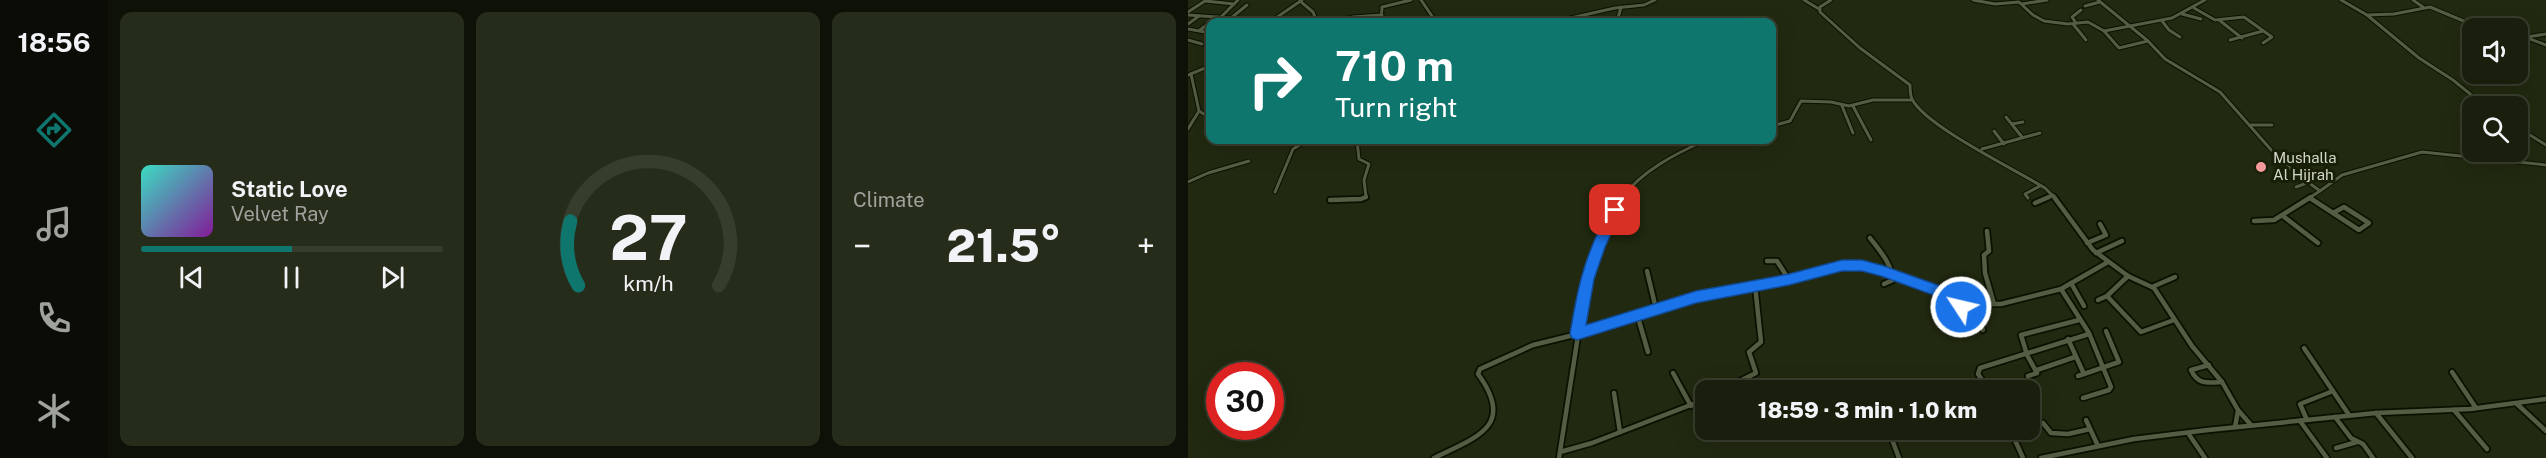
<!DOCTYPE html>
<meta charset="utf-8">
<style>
:root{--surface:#191f0c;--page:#262c1a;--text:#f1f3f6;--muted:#9fa29d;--line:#373d2d;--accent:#0f766e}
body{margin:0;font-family:"Public Sans",sans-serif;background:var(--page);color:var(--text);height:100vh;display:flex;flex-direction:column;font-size:22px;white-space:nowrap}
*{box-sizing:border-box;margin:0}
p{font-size:20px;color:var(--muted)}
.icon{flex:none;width:33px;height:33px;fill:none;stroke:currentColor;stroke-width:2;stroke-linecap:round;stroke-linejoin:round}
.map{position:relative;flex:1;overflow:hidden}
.details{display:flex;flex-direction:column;gap:12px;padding:12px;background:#0e1107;width:1080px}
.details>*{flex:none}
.banner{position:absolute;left:18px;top:18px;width:570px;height:126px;border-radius:12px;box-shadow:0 6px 24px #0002,0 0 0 2px var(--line);background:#0f766e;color:#fff;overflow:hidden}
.buttons{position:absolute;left:1274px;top:18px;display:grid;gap:12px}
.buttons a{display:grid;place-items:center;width:66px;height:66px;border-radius:12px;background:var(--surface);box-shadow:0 6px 24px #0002,0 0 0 2px var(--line);font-size:30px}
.speed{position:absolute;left:18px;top:362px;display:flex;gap:12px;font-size:30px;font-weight:700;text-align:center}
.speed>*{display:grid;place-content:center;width:78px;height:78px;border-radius:50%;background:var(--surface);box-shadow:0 6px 24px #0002,0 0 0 2px var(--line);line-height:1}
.speed .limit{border:9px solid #d22;background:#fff;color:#111}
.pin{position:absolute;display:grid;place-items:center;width:51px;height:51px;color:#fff;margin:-26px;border-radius:12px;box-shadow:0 3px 9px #0006}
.me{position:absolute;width:66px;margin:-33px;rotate:305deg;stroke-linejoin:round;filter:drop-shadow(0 0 4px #0008)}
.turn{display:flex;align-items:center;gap:21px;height:126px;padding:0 30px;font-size:27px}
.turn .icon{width:78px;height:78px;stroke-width:2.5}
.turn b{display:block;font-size:42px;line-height:51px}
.big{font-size:45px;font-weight:800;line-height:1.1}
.details .widget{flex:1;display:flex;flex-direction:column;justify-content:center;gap:9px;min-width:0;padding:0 21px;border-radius:12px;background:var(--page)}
.details .dial{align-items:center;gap:0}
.dial svg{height:156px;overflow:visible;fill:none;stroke:var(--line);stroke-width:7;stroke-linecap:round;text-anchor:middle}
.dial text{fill:var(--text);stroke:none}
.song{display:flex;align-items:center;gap:18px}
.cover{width:72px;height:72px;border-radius:9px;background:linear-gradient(135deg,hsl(170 70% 55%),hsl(290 70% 35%))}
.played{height:6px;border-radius:3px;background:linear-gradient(90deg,var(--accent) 50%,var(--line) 50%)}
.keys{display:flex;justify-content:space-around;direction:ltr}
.heat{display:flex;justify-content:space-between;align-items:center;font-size:33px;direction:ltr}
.details .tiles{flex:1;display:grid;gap:12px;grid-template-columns:repeat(3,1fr)}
.trip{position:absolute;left:507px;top:380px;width:345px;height:60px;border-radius:12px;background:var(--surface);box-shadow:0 6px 24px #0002,0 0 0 2px var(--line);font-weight:800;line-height:60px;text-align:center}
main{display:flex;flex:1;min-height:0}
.tabs{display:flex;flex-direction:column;width:108px;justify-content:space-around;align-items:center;background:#0a0c05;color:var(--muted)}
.tabs .icon{width:42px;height:42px}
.tabs .selected{color:var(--accent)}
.tabs b{font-size:27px;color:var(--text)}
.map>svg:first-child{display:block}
</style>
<main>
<nav class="tabs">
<b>18:56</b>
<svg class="icon selected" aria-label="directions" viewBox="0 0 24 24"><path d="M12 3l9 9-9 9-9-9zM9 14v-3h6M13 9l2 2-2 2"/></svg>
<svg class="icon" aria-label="music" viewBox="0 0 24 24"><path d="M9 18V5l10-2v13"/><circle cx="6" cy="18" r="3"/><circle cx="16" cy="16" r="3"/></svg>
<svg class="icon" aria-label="phone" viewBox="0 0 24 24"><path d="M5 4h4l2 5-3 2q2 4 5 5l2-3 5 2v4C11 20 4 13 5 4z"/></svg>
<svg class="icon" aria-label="climate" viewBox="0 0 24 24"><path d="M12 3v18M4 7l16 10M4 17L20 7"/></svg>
</nav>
<section class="details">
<div class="tiles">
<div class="widget">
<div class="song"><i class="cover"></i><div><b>Static Love</b><p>Velvet Ray</p></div></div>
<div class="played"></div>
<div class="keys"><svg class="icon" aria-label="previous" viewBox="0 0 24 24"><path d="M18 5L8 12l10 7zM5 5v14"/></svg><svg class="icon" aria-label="pause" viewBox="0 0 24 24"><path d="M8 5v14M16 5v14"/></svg><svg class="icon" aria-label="next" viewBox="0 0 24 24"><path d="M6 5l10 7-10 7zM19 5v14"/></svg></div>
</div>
<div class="widget dial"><svg viewBox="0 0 100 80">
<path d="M14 69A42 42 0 1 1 86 69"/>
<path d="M14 69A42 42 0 0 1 10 36" stroke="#0f766e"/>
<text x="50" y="56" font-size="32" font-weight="700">27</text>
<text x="50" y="72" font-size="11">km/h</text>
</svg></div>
<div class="widget"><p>Climate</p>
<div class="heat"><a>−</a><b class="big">21.5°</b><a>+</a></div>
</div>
</div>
</section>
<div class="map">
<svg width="1358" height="458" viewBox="0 0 1358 458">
<rect width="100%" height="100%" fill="#212910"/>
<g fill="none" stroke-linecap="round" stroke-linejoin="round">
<g stroke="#0b1100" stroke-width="5">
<g id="minor-far1">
<polyline points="233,0 248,22"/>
<polyline points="616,0 631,9"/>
<path d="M 643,0 L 632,7 L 632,12 L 672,48 L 722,85 C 722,89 722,95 724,99 C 737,126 828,170 857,188 L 867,198"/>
<polyline points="785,0 807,4 831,2 845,15 856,21 880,24 900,22 916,31 984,18 1017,0"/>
<polyline points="910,0 960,41 977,59 1032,92 1085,152 1105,171 1132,191 1154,175 1234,152 1358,165"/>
<polyline points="1153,0 1179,15 1206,14 1242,7 1278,22 1308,28"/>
<polyline points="1225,0 1235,7"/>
<polyline points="17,1 46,4"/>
<polyline points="112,1 125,12 129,22"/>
<polyline points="834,4 859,0"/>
<polyline points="897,6 912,2"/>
<polyline points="1006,8 1027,20 1056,17 1084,37 1075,43"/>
<polyline points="0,12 17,1"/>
<polyline points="994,14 1013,19"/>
<polyline points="0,15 43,18 59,5"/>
<polyline points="1179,15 1231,58 1265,80 1297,106"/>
<polyline points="32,18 50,0"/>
<polyline points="1031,20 1054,38"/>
<polyline points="193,21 194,7 223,0"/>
<polyline points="974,21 981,30 992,37"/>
<polyline points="82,22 114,0"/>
<polyline points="145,22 165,17 194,15"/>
<polyline points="365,22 427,8 456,5 467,0"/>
<polyline points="429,22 433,7"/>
<polyline points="888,23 884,17 893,10"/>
<polyline points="0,24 11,16"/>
<polyline points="885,24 898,40"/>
<polyline points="1321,28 1333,25"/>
<polyline points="0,29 17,32 20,37"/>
<polyline points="12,30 29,17"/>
<polyline points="916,31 931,48 960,41"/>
<polyline points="1329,34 1358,45"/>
<polyline points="1339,37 1358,34"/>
<polyline points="0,40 14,44"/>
<polyline points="1042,40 1075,31"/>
<polyline points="0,75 22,66"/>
<polyline points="654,106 665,133"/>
<polyline points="665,106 683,140"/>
<polyline points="11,111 22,118"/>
<polyline points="818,117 834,137"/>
<polyline points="824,124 835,122"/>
<polyline points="1063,125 1084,125"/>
<polyline points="584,126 602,121 613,101 643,102 661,106 685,100 724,100"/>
<polyline points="1329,127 1358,145"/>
<polyline points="0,129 11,111 3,74"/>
<polyline points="806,131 816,144"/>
<polyline points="169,140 171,159 181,164 176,180 178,197 175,198"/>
<polyline points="794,149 852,133"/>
<polyline points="0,182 20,173 61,161"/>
<polyline points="1108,187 1119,183"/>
<polyline points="87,192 105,149 120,140"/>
<path d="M 434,198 C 453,171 489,153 518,140"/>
<polyline points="840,198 837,194 852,186"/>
<polyline points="858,198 865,195"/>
<polyline points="1121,198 1132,191"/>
</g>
</g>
<g stroke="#0b1100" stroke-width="8">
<g id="minor">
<polyline points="866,197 905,250 940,276 966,288 1004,346 1034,382 1050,410 1063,425"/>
<polyline points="1122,198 1145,213"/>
<polyline points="142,200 173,199 178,197"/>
<polyline points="847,203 861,197"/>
<polygon points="1156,207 1181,223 1171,230 1145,213"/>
<polyline points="1095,216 1130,243"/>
<polyline points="1066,221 1086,220 1123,197"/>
<polyline points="799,231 801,251 796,255 797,273 806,304"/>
<path d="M 682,238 C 692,251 703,263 705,280 L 696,284"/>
<polyline points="899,243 918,235 912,224"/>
<polyline points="908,253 934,241"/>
<polyline points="579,261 589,261 601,280"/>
<polyline points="459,271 468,309"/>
<polyline points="883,283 896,306"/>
<polyline points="964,287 987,277"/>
<polyline points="873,289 901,333 923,387 921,390 895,398"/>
<polyline points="919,296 953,332 986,320"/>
<polyline points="910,300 919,296 940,276"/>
<polyline points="449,314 460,352"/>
<polyline points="767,316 764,312 773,305 768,298"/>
<polyline points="795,330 789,317 798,313 796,304"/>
<polyline points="880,339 896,374"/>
<polyline points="1116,348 1161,415"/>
<path d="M 1021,365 L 1003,370 C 1010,385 1019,383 1034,382"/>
<polyline points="849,370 887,357"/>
<polyline points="1264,372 1288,408"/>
<polyline points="485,373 503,406"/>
<polyline points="840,376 849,373 839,355 833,335 891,320"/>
<polyline points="890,376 931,362 918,331"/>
<polyline points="533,390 568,373 561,352 573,342 567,285"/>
<polyline points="801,390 790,374 792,368 901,334"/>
<polyline points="426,393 432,432"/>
<polyline points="1329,404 1358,431"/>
<polyline points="1266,410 1299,449"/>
<polyline points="1188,413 1224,458"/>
<polyline points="1147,417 1163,438 1175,444 1185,458"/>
<polyline points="898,420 910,446"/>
<polyline points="1119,420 1112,404 1145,391"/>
<polyline points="1112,421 1139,458"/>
<polyline points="855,423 863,433 880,434 902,429"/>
<polyline points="1047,427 1050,411"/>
<polyline points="700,429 711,458"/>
<polyline points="822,429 835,458"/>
<polyline points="1000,433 1017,458"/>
<polyline points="1148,448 1169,442"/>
<polyline points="372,452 404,443 518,399"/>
<path d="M 246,458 C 289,437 328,426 290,374 L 292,369 L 345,345 L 398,332 L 508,297 L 601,280 L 649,266 L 683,267 L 767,297 L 796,304 L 813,304 L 873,289 L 920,262"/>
<polyline points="371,458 398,284 413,235 436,197"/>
<polyline points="853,458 946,439 1020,430 1188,413 1282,409 1358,399"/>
</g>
</g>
<use href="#minor-far1" stroke="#545d43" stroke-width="3"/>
<use href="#minor" stroke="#545d43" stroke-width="4.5"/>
</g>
<path fill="#1a73e8" stroke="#114b97" stroke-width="1.5" d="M 427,205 L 434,210 L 417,247 L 406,279 L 398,325 L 508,291 L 601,274 L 654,260 L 674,260 L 696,266 L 772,293 L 777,297 L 780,307 L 778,312 L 767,312 L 762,301 L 693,276 L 674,271 L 654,271 L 601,285 L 508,303 L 389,340 L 384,338 L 382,334 C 389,292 395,262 414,224 C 417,217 419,208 427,205 Z"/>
<circle fill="#f59b9a" stroke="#181f07" stroke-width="2" cx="1073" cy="167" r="6"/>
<g text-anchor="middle" stroke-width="6" stroke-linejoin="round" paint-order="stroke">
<g font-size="15" fill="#d2d8c9" stroke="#181f07" text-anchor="start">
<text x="1085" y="163">Mushalla<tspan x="1085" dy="17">Al Hijrah</tspan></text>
</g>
</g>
</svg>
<div class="buttons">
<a><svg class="icon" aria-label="sound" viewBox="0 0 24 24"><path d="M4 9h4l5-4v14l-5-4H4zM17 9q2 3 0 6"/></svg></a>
<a><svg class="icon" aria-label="search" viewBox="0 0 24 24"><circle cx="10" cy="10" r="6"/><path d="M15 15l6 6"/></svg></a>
</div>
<div class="speed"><div class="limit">30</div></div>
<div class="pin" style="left:427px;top:210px;background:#d93025"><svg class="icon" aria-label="arrive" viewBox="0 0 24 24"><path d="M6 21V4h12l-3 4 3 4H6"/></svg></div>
<svg class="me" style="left:773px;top:307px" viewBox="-20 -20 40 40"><circle r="17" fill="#1a73e8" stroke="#fff" stroke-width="3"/><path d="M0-11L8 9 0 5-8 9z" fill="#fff"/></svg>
<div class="trip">18:59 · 3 min · 1.0 km</div>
<div class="banner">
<div class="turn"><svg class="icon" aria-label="right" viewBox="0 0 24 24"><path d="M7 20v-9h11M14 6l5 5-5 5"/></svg><div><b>710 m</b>Turn right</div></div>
</div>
</div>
</main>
